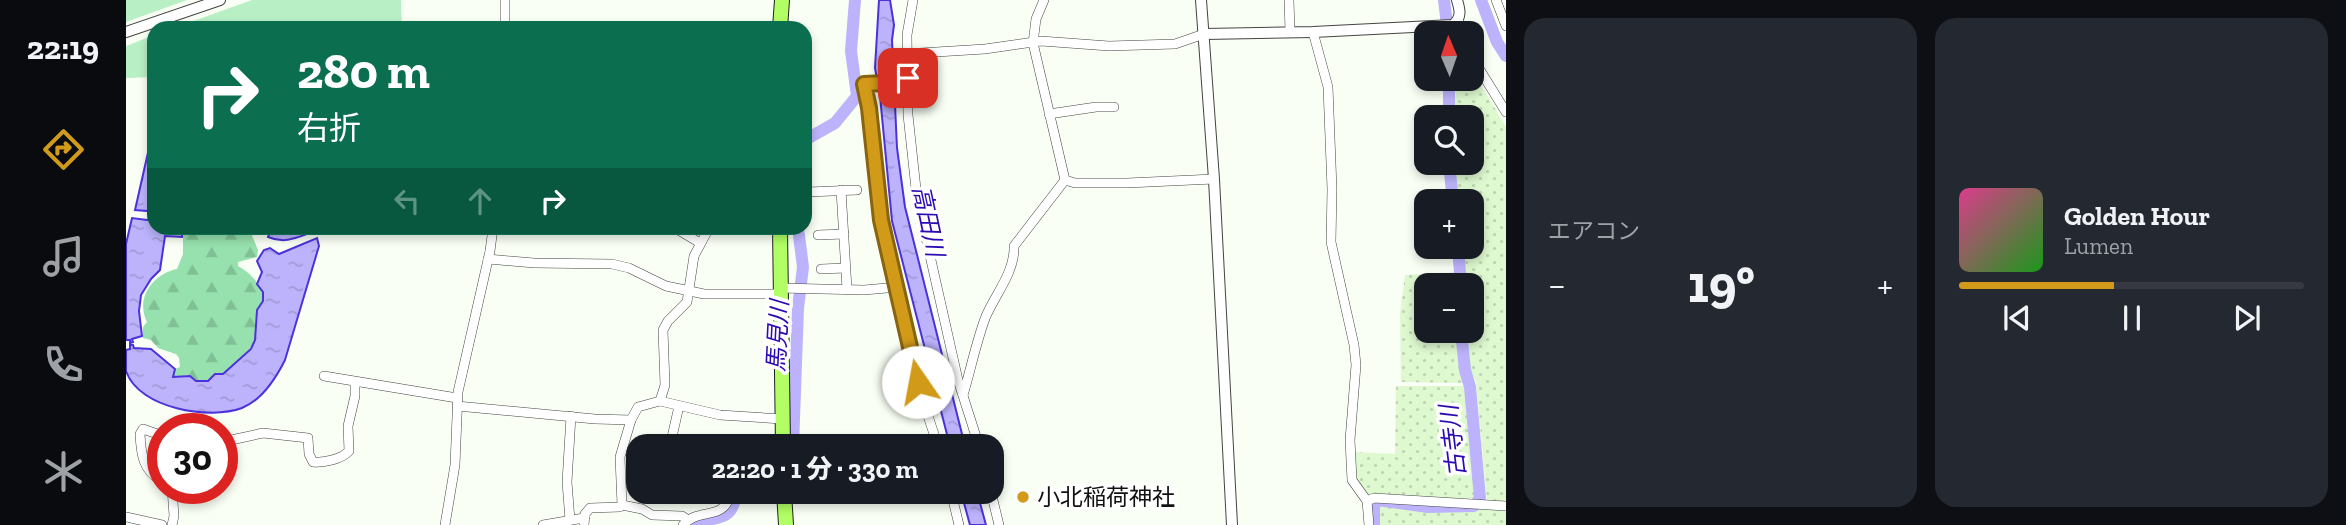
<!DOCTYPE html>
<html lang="ja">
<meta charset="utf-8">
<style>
:root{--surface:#171b24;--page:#242831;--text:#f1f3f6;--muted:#9ea1a6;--line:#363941;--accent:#d19a18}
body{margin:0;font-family:"Zilla Slab","Noto Sans JP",serif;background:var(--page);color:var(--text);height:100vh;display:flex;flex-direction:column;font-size:26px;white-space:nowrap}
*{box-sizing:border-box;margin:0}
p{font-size:23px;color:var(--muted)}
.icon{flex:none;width:38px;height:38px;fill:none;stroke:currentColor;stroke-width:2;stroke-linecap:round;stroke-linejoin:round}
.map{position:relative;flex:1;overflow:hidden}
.panel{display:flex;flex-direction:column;gap:18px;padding:18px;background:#0d0f14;width:840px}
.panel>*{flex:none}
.top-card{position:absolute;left:21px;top:21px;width:665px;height:214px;border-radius:21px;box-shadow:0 4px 10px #0003;background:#0b6e4f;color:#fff;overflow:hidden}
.needle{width:46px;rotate:358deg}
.buttons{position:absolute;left:1288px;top:21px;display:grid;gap:14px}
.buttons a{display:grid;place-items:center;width:70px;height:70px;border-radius:14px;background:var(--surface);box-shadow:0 4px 10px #0003;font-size:35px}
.speed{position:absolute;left:21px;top:413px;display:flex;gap:14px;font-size:35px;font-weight:700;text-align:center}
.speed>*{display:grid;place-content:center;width:91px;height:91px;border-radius:50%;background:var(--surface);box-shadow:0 4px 10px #0003;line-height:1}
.speed .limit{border:10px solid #d22;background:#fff;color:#111}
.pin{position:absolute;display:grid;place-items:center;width:60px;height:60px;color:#fff;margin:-30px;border-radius:14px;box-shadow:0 4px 10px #0006}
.me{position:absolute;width:77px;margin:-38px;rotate:348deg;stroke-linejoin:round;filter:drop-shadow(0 0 5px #0008)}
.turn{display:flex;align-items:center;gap:24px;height:147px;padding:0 35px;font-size:32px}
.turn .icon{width:91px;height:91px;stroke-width:2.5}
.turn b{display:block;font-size:49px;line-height:60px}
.lanes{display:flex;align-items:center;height:66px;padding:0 35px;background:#0003;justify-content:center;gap:35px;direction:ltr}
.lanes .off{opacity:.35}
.big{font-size:52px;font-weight:800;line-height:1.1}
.panel .widget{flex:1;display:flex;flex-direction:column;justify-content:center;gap:10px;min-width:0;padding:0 24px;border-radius:21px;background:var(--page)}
.song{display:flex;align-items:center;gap:21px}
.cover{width:84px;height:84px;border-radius:10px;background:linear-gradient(135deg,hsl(330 70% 55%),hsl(120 70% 35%))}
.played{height:7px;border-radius:4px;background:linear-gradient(90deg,var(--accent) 45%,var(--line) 45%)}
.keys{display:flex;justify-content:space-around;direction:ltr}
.heat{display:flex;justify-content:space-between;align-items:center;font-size:38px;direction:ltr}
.panel .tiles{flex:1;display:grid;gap:18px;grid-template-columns:repeat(2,1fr)}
.trip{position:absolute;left:500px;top:434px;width:378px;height:70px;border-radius:21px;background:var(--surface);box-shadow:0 4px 10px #0003;font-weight:800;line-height:70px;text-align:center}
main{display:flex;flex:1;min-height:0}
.tab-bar{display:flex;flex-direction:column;width:126px;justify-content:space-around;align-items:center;background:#090b0e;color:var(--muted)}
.tab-bar .icon{width:49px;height:49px}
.tab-bar .active{color:var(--accent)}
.tab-bar b{font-size:32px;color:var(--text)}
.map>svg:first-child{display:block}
</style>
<main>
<nav class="tab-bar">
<b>22:19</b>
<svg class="icon active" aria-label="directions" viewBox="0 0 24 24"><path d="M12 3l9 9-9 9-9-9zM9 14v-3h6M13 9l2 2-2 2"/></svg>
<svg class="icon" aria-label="music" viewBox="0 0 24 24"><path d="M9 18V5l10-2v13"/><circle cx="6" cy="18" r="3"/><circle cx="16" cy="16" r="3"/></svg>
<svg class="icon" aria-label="phone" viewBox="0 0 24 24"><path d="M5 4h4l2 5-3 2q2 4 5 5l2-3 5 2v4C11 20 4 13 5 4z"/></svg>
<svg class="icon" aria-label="climate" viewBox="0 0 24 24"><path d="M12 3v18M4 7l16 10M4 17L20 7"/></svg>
</nav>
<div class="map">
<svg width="1380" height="525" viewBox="0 0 1380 525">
<defs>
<pattern id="farmland-dots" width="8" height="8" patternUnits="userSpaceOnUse" patternTransform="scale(1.75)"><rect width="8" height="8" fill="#def9d0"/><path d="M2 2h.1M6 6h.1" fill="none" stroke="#bdd4b2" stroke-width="1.8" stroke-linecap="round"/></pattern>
<pattern id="forest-firs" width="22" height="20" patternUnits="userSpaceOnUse" patternTransform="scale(1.75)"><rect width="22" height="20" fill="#96e1ad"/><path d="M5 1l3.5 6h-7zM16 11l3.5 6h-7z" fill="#80c094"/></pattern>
<pattern id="water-ripples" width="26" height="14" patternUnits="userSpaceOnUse" patternTransform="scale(1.75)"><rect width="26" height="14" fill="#bcb3fc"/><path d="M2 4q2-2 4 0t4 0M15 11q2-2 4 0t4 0" fill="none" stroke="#a199d7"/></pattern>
</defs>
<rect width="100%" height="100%" fill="#f9fff4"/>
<g fill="url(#farmland-dots)">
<polygon points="1346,70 1380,127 1380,504 1361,501 1350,382 1343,368 1341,331 1346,331 1346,285 1341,285 1338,247 1346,247 1346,201 1333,201 1328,163 1346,163 1346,117 1329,117 1330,79 1346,79"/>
<polygon points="1332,272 1332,285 1300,285 1300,331 1332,331 1335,366 1340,383 1275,382 1274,313 1279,275"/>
<polygon points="1270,386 1341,386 1351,498 1293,499 1251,494 1242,495 1231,480 1228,452 1269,454"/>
<polygon points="1251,502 1311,511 1380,507 1380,525 1250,525"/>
</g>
<path fill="url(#forest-firs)" d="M 57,228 L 131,228 L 125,233 L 132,250 L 131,257 L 112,262 L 112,266 C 122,271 139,287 137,299 C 136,305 131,309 130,315 C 129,326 131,337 125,347 C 119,357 105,367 97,374 L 89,374 L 82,381 L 70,381 L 64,375 L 47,377 L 49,369 L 54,367 L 53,358 L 50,354 L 32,348 L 25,340 L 17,338 L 17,327 L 21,322 C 9,298 27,274 51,269 L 57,254 Z"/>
<g fill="#b8efc5">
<polygon points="0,0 61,0 0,22"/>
<polygon points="126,0 275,0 276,28 48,28"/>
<polygon points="28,35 28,77 0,78 0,46"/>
</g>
<g fill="url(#water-ripples)" stroke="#4b32dc" stroke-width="2">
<polygon points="753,0 764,0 768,25 766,40 771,148 779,207 839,446 824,446 766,221 754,96 749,68"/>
<polygon points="28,126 28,209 21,211 9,210"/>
<polygon points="28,217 28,228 56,228 56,237 39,236 34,270 25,279 15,295 13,311 16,336 6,339 7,342 4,343 4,340 0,340 0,244 6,218 21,220"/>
<path d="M 146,228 L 199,228 L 198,231 L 193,230 C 173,236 161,245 142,237 Z"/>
<path d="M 191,238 L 193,246 L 159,360 C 150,378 136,400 116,408 C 84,420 13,409 0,371 C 0,365 0,356 0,350 L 4,349 L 4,345 L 7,345 L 8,348 L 25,349 L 49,369 L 47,377 L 64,376 L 70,381 L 82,381 L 89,374 L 97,374 L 125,349 L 129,340 L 131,310 L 137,301 L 137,292 L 131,284 L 136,272 L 131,261 L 138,250 L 144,248 L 153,254 Z"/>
<polygon points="835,492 851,492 860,525 844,525"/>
</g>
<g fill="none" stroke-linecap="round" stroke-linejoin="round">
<g stroke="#bcb3fc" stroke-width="12">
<polyline points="1318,0 1322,33"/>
<polyline points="1355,0 1371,42 1380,56"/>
<polyline points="1323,117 1323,79"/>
<polyline points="679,140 709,123 731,96 725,51 729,0"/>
<polyline points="1323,163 1327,201"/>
<polyline points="1332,247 1335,285"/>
<polyline points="667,446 672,308 677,267 672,228"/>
<path d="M 567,525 C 591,514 605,525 611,492"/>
<polyline points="1248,525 1248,503 1251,500 1302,507 1348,506 1354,498 1344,387 1339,370 1335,331"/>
</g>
<g stroke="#444" stroke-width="10">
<g id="minor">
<polyline points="379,0 379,28"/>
<polyline points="787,0 781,35 782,115 791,198 832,380 853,446"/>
<polyline points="1163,0 1164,31"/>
<polyline points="1370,0 1380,26"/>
<polyline points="1332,20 1338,33"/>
<polyline points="1187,32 1202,87 1206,189 1205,242 1228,345 1230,365 1224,440 1226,480 1241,501 1243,525"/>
<polyline points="1346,53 1352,67 1380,112"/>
<polyline points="783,76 794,53 859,49 915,41 983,46 1049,44 1078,34"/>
<polyline points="783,82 738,84 743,108 755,220 796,398 812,446"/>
<polyline points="923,114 970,107 988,107"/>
<polyline points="939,180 949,183 1001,183 1088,179"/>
<polyline points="715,190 721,289"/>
<polyline points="682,192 731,190"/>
<polyline points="549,228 574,243"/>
<polyline points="692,235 718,234"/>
<polyline points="362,259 408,263 486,264 503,268 540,286 578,294 655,294"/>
<polyline points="695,269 719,268"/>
<polyline points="654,288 738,290 772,287"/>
<polyline points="198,376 331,398"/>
<path d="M 837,395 C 845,369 850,342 860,316 C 870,293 889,272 888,246 L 939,180 L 907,43 L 910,19 L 918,0"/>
<polyline points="534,401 539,385 537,330 542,321 561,302 568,256 583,228"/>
<polyline points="331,406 469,419 505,420"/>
<path d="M 37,436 L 17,429 L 14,434 C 15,455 17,471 37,482"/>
<path d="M 96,442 L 137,433 L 182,438 L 183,454 L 187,462 C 198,463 216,459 223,451 L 222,426 L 229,396 L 229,383"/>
<polyline points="544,446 553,406"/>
<polyline points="46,488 48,516 46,525"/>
<polyline points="825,492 833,525"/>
<polyline points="865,492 873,525"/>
<polyline points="538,497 539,492"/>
<polyline points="1241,501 1248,498 1380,506"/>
<polyline points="496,505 516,509 526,515 556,516 562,520"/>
<polyline points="0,517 36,525"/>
<polyline points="444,520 441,482 445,416"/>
<polyline points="319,525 329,465 332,392 364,251 367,228"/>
<polyline points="417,525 458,518"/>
<polyline points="458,525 459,514 464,508 494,507 496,505 494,457 505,420 512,407 534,401 594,415 656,419"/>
<path d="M 557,525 C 574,506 598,523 605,492"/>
</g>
</g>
<g stroke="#444" stroke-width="12">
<g id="tertiary">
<polyline points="1075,0 1088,179 1106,525"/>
<polyline points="0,32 94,0"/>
<path d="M 1078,34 L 1187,32 L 1327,25 C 1336,17 1334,10 1331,0"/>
</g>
</g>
<g stroke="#222" stroke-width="16">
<g id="primary">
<polyline points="654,28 656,0"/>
<polyline points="654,228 657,446"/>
<polyline points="658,492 660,525"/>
</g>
</g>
<use href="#minor" stroke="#fff" stroke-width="9"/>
<use href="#tertiary" stroke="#fff" stroke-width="10"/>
<use href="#primary" stroke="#b1ff64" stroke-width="14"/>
</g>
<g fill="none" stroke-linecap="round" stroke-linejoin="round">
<g stroke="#886410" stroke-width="18">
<polyline id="route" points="782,78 783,82 738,84 743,108 755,220 792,382"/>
</g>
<use href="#route" stroke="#d19a18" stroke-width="12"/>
</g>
<circle fill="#d19a18" stroke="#fff" stroke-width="2.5" cx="897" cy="497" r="7"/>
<g text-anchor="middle" stroke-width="7" stroke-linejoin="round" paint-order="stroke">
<g font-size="23" fill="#111" stroke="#fff" text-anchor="start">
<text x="911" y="505">小北稲荷神社</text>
</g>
<g font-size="24" font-style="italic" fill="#2a0ab2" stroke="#fff">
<text transform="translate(802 221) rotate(78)" y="8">高田川</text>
<text transform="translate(652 336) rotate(-87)" y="8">馬見川</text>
<text transform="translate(1327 441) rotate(-97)" y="8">古寺川</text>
</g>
</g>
</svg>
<div class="buttons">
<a><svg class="needle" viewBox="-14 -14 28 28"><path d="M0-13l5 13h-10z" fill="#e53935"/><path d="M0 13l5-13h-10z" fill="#9ea1a6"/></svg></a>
<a><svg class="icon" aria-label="search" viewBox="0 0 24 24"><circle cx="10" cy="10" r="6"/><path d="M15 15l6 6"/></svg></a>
<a>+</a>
<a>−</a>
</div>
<div class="speed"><div class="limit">30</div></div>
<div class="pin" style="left:782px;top:78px;background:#d93025"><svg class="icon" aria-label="arrive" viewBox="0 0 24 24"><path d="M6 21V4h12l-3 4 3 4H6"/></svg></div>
<svg class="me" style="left:792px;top:382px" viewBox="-20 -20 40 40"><circle r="19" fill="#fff"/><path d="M0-13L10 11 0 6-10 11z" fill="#d19a18"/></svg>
<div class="trip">22:20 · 1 分 · 330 m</div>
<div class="top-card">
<div class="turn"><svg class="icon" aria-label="right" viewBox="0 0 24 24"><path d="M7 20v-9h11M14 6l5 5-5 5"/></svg><div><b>280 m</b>右折</div></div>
<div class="lanes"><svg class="icon off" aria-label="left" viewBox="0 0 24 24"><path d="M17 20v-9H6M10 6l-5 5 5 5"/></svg><svg class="icon off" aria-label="ahead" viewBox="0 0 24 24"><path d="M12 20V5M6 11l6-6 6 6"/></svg><svg class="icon" aria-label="right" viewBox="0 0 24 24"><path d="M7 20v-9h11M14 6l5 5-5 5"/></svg></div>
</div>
</div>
<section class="panel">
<div class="tiles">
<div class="widget"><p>エアコン</p>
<div class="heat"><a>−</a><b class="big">19°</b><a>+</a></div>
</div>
<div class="widget">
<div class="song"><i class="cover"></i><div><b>Golden Hour</b><p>Lumen</p></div></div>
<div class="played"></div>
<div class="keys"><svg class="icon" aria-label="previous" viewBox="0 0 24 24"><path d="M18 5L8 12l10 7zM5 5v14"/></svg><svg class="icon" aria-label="pause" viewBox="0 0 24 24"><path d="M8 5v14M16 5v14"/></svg><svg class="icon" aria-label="next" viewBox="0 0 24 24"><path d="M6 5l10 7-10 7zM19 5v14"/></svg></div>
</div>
</div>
</section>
</main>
